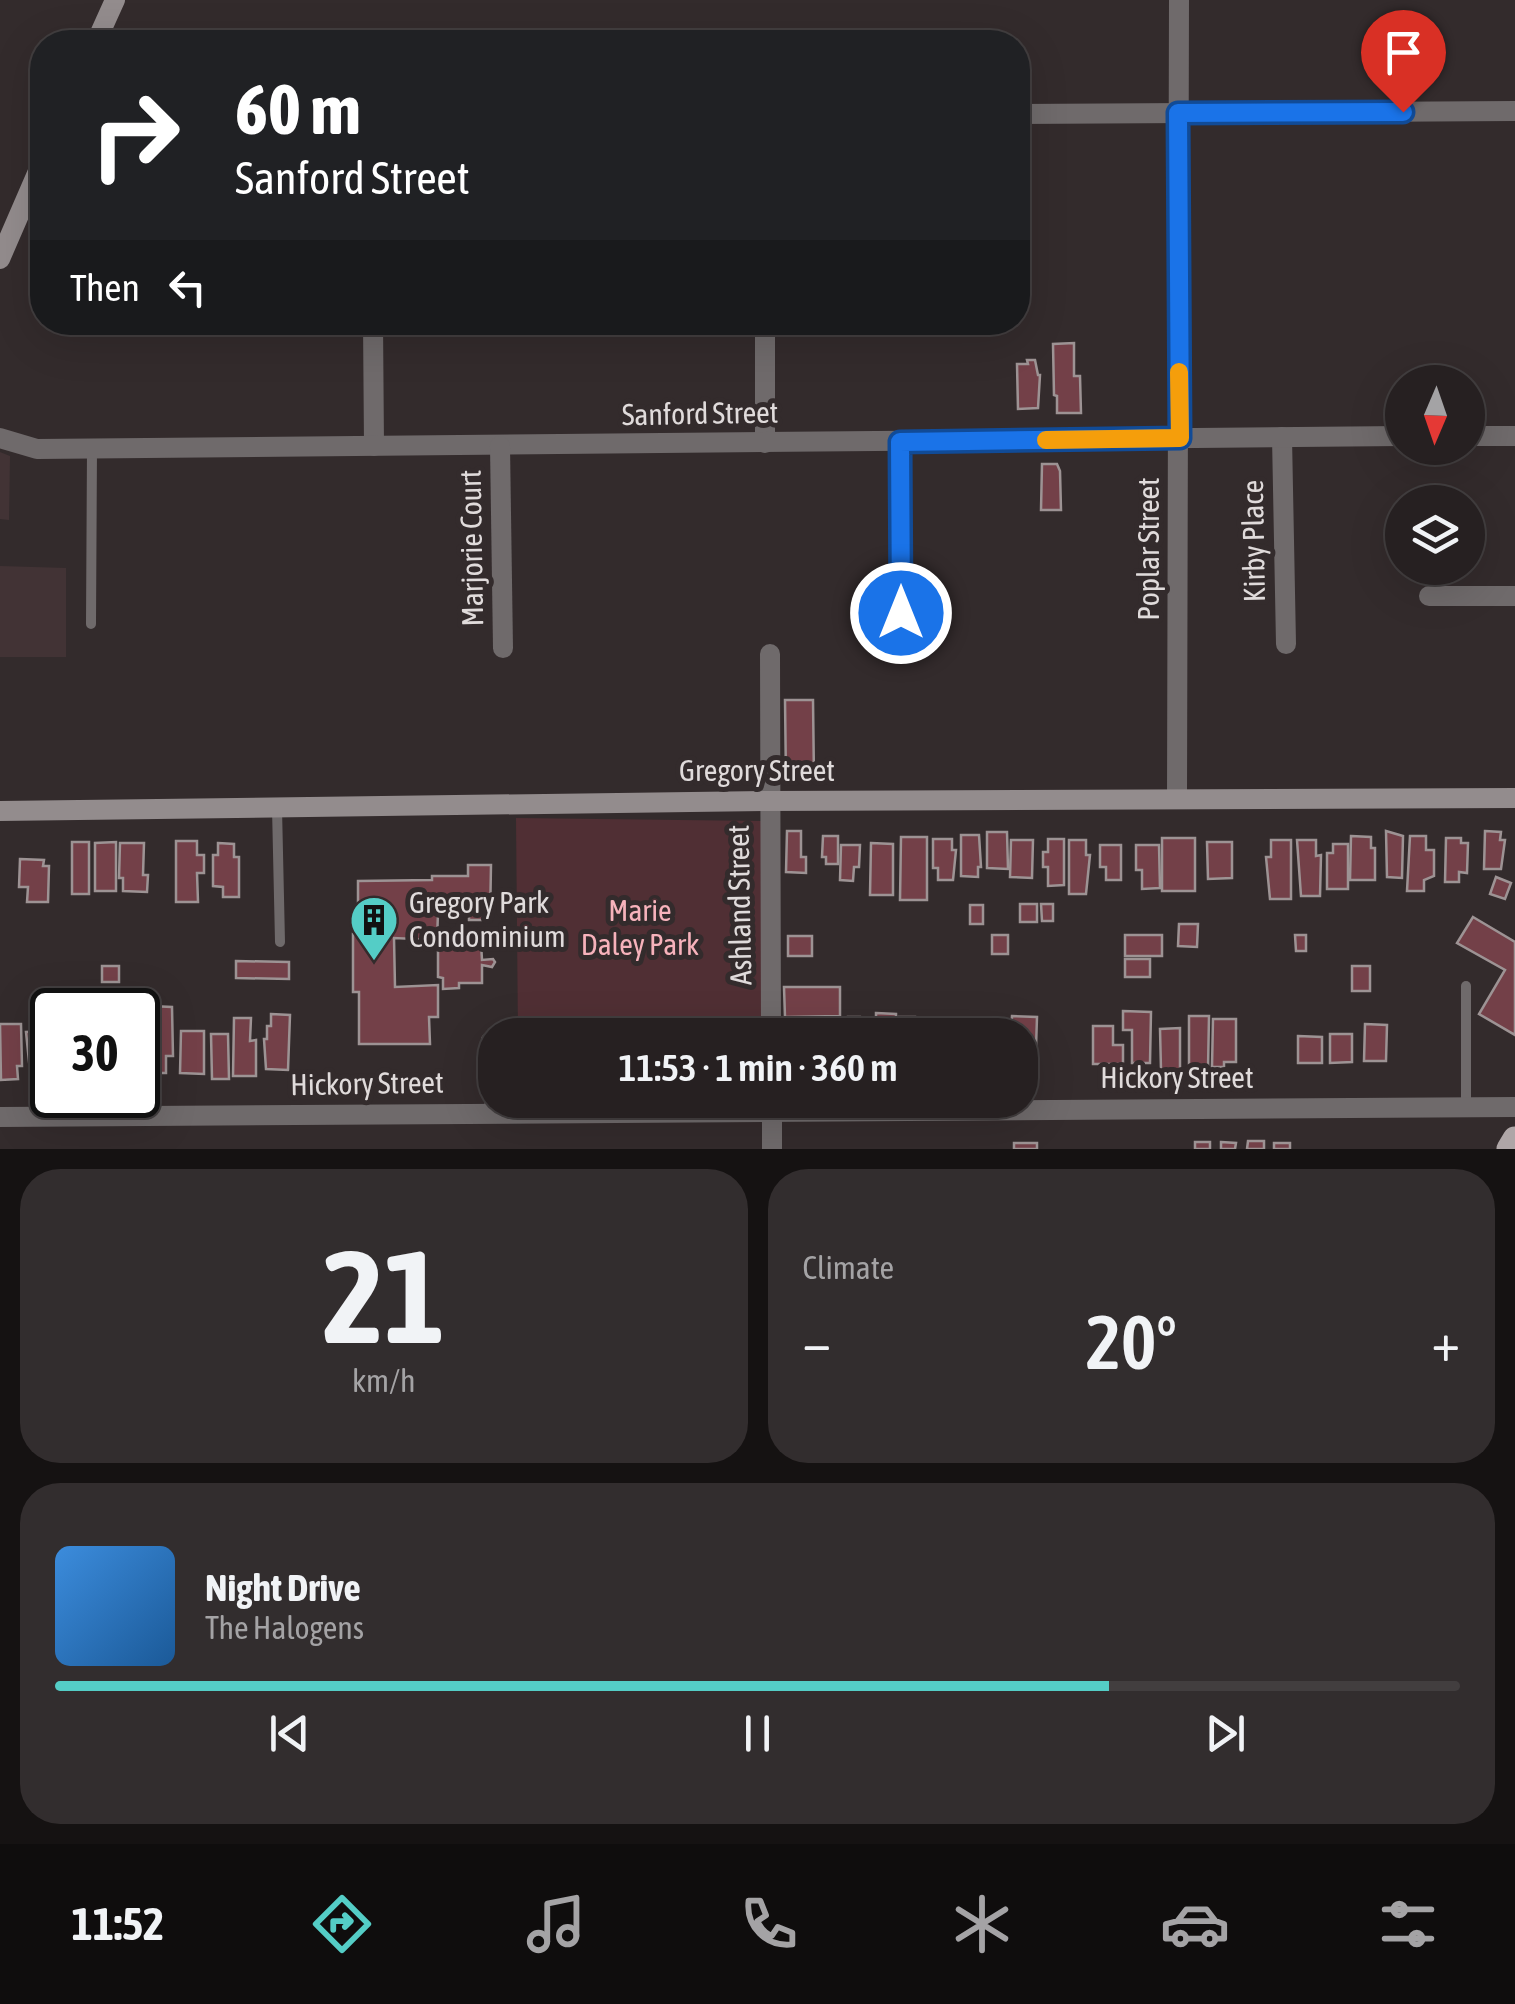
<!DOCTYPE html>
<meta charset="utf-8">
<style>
:root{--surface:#262021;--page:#322d2e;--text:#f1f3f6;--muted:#a4a3a5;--line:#423e3f;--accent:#54cdc6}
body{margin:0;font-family:"Asap Condensed",sans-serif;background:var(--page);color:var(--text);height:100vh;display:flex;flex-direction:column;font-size:38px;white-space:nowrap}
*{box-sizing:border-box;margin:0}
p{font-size:32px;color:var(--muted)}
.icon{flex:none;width:55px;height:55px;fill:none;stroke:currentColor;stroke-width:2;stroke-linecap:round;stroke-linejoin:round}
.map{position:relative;height:1149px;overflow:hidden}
.sheet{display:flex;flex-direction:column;gap:20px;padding:20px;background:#151212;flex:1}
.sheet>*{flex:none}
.hud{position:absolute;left:30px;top:30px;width:1000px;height:305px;border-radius:40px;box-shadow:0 10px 40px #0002,0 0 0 2px var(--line);background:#202124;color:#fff;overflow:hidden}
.needle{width:65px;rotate:182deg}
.buttons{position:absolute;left:1385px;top:365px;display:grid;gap:20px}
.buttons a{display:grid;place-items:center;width:100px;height:100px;border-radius:50%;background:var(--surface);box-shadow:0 10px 40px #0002,0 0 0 2px var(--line);font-size:50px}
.speed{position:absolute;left:30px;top:988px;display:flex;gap:20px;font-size:50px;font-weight:700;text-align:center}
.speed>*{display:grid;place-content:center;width:130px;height:130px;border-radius:50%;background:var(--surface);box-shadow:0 10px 40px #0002,0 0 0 2px var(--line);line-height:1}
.speed .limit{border:5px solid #111;border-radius:15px;background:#fff;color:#111}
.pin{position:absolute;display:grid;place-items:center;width:85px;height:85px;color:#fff;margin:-102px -42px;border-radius:50% 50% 50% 0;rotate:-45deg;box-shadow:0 0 10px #0007}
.pin .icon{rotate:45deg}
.me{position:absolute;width:110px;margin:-55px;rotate:0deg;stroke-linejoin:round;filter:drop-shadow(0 0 8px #0008)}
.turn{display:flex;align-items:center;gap:35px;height:210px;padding:0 40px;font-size:45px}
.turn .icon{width:130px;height:130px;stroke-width:2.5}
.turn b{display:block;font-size:70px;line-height:85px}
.then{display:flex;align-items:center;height:95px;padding:0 40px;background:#0003;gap:20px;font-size:38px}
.big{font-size:75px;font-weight:600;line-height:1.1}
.sheet .widget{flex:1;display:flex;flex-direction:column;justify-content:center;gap:15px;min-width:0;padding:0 35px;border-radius:40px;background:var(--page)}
.sheet .dial{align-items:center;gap:0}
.dial b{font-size:130px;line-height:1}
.song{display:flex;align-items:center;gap:30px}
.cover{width:120px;height:120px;border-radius:15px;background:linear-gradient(135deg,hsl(210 70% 55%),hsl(210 70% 35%))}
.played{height:10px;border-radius:5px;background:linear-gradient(90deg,var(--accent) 75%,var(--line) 75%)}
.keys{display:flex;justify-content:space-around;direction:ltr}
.heat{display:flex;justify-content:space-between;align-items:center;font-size:55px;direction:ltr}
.sheet .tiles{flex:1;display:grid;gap:20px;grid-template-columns:1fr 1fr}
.widget:last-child{grid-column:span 2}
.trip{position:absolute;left:478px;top:1018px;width:560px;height:100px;border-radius:40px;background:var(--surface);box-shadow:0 10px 40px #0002,0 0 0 2px var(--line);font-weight:600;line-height:100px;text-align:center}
.tabs{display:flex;height:160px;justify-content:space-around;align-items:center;background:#0f0d0d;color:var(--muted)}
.tabs .icon{width:70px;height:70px}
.tabs .on{color:var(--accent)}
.tabs b{font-size:45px;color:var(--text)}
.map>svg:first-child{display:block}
</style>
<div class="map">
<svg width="1515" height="1149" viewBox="0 0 1515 1149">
<rect width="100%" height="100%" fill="#332b2c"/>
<g fill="#423335">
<polygon points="0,452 10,456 9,520 0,519"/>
<polygon points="0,566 66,568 66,657 0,657"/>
</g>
<polygon fill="#502f34" points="516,818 762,821 764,1035 518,1035"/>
<g fill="#734048" stroke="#9d9394" stroke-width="2.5">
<polygon points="1074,343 1074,376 1080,376 1081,413 1057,413 1057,396 1054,395 1053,344"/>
<polygon points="1027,360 1035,360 1038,375 1040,375 1038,408 1018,409 1017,364 1028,364"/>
<polygon points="1042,464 1057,464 1060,471 1061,510 1041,510"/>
<polygon points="785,700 813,700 814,780 786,780"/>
<polygon points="787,831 801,831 801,857 806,857 806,873 786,872"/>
<polygon points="1386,831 1403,836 1402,878 1387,877"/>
<polygon points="1485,831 1501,832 1500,840 1505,840 1501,869 1484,869"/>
<polygon points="987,832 1007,832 1008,869 987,868"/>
<polygon points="961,835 979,835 981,867 978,867 978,877 961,876"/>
<polygon points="823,836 838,836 838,864 826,864 826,857 822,857"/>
<polygon points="1351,836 1371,837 1371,848 1375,848 1375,880 1350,880"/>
<polygon points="1410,836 1426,836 1426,850 1434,850 1434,876 1424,880 1424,891 1407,891"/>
<polygon points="901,837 927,837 927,900 900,900"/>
<rect x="1162" y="838" width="33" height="53"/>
<polygon points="1446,838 1461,838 1461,843 1468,843 1467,873 1459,872 1459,882 1445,882"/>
<polygon points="933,839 952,839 952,850 956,850 953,880 938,880 938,868 933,868"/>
<polygon points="1048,839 1064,839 1064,885 1048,886 1048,867 1043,867 1043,852 1048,852"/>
<polygon points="1011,840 1033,840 1032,878 1010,877"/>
<polygon points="1069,840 1086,840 1086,855 1090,855 1086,894 1069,894"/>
<polygon points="1271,840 1291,840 1291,899 1270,899 1266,857 1271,857"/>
<polygon points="1297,840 1316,840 1316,856 1321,855 1320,896 1301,896"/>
<polygon points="176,841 197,841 197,855 204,855 204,873 197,873 198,902 176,902"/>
<rect x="72" y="842" width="17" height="52"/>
<polygon points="116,842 116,891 95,891 95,843"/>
<polygon points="1207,842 1232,842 1232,878 1208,879"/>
<polygon points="120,843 144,843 143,875 148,875 147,892 123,891 123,878 119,878"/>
<polygon points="218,843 234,844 234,857 239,857 239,897 223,897 223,887 213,886 213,855 218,855"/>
<polygon points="871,843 893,844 893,895 870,895"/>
<polygon points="1333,844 1348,844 1348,889 1327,889 1327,853 1333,853"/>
<polygon points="841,845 860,845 859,867 854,867 853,881 840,880"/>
<polygon points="1100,845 1121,845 1121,880 1106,880 1106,867 1100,867"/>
<polygon points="1136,845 1159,845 1160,888 1142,889 1142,870 1136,870"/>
<polygon points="20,859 44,860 43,866 49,866 48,902 27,902 28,887 19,887"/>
<polygon points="468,865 491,865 490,920 469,920 469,913 438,913 437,940 394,938 395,987 438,985 438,1017 429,1017 430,1044 359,1044 359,992 353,992 353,934 358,935 358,881 432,880 432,876 468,876"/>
<polygon points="1496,877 1511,883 1505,899 1490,894"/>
<rect x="1020" y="904" width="17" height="18"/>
<polygon points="1041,904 1053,904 1053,921 1042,921"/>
<rect x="970" y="905" width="13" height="19"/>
<polygon points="1473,917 1515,942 1515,1035 1479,1014 1505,970 1457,943"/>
<polygon points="1179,924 1198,924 1197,947 1178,946"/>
<rect x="992" y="935" width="16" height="19"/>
<rect x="1125" y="935" width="37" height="21"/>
<polygon points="1295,935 1306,935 1306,951 1296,951"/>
<rect x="788" y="936" width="24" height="20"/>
<polygon points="443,937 468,937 467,942 481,943 482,960 493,959 495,962 492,967 482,965 482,983 459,983 459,988 443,989 443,978 438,977 438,948 442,948"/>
<rect x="1125" y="959" width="25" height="18"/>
<polygon points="236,961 289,962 289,979 236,978"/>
<rect x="102" y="966" width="17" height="16"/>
<rect x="1352" y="966" width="18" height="25"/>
<polygon points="784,987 840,987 840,1016 785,1017"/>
<polygon points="150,1006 172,1007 173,1056 166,1056 166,1073 146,1073 144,1043 148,1043"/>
<polygon points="1123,1011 1151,1012 1150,1063 1132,1063 1132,1030 1123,1030"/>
<polygon points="876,1013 896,1014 896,1035 876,1035"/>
<polygon points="271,1014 290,1015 288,1070 266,1069 264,1039 267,1039 267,1026 271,1026"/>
<polygon points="1012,1016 1037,1017 1036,1048 1031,1047 1030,1064 1020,1064 1020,1035 1011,1035"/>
<polygon points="1189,1016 1209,1016 1208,1069 1189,1069"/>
<polygon points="848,1017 860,1017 863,1035 842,1035 842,1026 848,1026"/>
<rect x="899" y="1017" width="16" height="18"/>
<polygon points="234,1018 251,1018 250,1041 256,1040 256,1076 233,1076"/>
<polygon points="1213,1019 1236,1019 1236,1062 1224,1062 1224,1067 1212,1067"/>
<rect x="983" y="1020" width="23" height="15"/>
<rect x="815" y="1021" width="17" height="14"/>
<polygon points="0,1024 21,1024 22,1066 17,1066 18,1079 1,1080"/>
<rect x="931" y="1024" width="17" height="11"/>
<polygon points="1365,1024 1387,1025 1386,1061 1364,1061"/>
<polygon points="1093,1026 1113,1026 1113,1045 1123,1045 1123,1064 1093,1064"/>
<polygon points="1180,1028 1180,1069 1161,1070 1160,1029"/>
<polygon points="52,1031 52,1081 31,1081 26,1032"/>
<polygon points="181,1031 204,1031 204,1074 180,1073"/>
<polygon points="211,1034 228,1034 229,1079 212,1079"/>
<polygon points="1330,1034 1352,1034 1352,1062 1330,1063"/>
<polygon points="1298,1036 1322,1037 1322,1063 1298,1063"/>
<polygon points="1248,1141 1264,1141 1264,1149 1247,1149"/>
<rect x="1195" y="1142" width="15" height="7"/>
<polygon points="1221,1142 1236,1143 1235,1149 1221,1149"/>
<rect x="1014" y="1143" width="23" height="6"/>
<rect x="1274" y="1143" width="16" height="6"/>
</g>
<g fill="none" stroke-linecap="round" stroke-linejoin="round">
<g stroke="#6f6a6b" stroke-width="10">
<polyline points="91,624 92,449"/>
<polyline points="277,808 280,942"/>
<polyline points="1466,986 1466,1106"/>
<polyline points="486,1039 490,1113"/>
</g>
<g stroke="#6f6a6b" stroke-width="20">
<polyline points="1018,114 1515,111"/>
<polyline points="373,322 374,446"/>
<polyline points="765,322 765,443"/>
<polyline points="1468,436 1515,436"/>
<polyline points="1282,437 1286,644"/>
<polyline points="0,438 37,449 1402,436"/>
<polyline points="900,443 901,647"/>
<polyline points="500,446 503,648"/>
<polyline points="1429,596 1515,596"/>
<polyline points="770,654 771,1035"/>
<polyline points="1177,799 1179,0"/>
<polyline points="772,1100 772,1149"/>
<polyline points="0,1117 1515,1107"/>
</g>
<g stroke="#938c8d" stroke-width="20">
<polyline points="96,42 115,0"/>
<polyline points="0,259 42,162"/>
<polyline points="0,811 769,801 1515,798"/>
</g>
<polyline stroke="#afa6a7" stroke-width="25" points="1509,1149 1515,1139"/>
</g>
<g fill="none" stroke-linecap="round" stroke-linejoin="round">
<g stroke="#114b97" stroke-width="25">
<polyline id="route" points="901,613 900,442 1180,438 1178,113 1403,112"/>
</g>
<use href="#route" stroke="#1a73e8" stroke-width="18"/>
<polyline stroke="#f59e0b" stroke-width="18" points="1046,440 1180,438 1179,372"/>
</g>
<defs>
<g id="building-pin" transform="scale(2.5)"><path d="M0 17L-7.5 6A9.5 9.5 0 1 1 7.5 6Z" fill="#54cdc6" stroke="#332b2c"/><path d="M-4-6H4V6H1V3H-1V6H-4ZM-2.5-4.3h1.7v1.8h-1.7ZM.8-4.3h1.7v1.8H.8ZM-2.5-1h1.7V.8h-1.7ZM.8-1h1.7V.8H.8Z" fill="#111"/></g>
</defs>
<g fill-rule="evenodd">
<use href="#building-pin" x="374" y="920"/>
</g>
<g text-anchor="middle" stroke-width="10" stroke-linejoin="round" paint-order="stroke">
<g font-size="30" fill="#e0dbdb" stroke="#332b2c">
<text transform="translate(700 414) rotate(-1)" y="10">Sanford Street</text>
<text transform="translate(1254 541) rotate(-91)" y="10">Kirby Place</text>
<text transform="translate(472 548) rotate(-91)" y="10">Marjorie Court</text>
<text transform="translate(1149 549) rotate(-90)" y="10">Poplar Street</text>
<text x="757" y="781">Gregory Street</text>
<text transform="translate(740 905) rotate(-91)" y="10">Ashland Street</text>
<text x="1177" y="1088">Hickory Street</text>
<text transform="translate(367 1084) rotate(-1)" y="10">Hickory Street</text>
</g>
<g font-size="30" fill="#e0dbdb" stroke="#332b2c" text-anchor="start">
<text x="409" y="913">Gregory Park<tspan x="409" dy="34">Condominium</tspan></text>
</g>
<g font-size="30" fill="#f6b2bb" stroke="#332b2c">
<text x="640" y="921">Marie<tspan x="640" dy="34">Daley Park</tspan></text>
</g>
</g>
</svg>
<div class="buttons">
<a><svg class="needle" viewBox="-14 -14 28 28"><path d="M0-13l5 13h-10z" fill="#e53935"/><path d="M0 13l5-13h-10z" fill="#a4a3a5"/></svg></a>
<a><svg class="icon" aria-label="layers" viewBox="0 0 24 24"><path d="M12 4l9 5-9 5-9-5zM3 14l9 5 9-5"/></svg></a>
</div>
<div class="speed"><div class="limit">30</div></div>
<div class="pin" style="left:1403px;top:112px;background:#d93025"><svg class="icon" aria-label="arrive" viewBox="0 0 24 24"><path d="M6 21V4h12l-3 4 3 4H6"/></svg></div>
<svg class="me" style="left:901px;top:613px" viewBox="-20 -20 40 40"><circle r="17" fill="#1a73e8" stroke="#fff" stroke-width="3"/><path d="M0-11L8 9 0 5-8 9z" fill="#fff"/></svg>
<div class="trip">11:53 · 1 min · 360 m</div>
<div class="hud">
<div class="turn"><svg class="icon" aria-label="right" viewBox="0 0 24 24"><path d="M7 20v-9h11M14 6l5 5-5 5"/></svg><div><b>60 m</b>Sanford Street</div></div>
<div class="then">Then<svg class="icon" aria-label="left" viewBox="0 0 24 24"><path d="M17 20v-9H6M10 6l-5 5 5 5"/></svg></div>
</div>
</div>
<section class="sheet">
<div class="tiles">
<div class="widget dial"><b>21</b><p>km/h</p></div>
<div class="widget"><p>Climate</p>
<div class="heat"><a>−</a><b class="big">20°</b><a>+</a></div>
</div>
<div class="widget">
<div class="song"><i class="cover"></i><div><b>Night Drive</b><p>The Halogens</p></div></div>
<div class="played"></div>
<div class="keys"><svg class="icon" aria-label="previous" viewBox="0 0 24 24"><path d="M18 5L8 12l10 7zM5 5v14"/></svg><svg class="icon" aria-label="pause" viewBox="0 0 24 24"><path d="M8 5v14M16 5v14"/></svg><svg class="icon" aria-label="next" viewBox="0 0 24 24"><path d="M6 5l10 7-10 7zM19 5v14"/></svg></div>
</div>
</div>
</section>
<nav class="tabs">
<b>11:52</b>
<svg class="icon on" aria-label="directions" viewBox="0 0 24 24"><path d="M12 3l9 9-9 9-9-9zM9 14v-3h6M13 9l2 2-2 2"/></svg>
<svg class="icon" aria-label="music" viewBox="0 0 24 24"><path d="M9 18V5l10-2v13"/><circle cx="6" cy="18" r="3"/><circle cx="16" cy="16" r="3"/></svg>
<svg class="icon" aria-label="phone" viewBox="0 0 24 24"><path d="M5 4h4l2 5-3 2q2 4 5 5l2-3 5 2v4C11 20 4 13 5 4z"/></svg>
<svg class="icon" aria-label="climate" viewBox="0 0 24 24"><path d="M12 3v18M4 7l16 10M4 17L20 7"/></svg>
<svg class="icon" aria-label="car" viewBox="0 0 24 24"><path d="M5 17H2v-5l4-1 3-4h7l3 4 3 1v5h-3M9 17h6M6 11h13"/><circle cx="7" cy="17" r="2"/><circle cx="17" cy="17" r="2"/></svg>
<svg class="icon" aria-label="filters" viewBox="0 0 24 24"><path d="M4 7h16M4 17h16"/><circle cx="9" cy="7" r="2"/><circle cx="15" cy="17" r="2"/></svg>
</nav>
